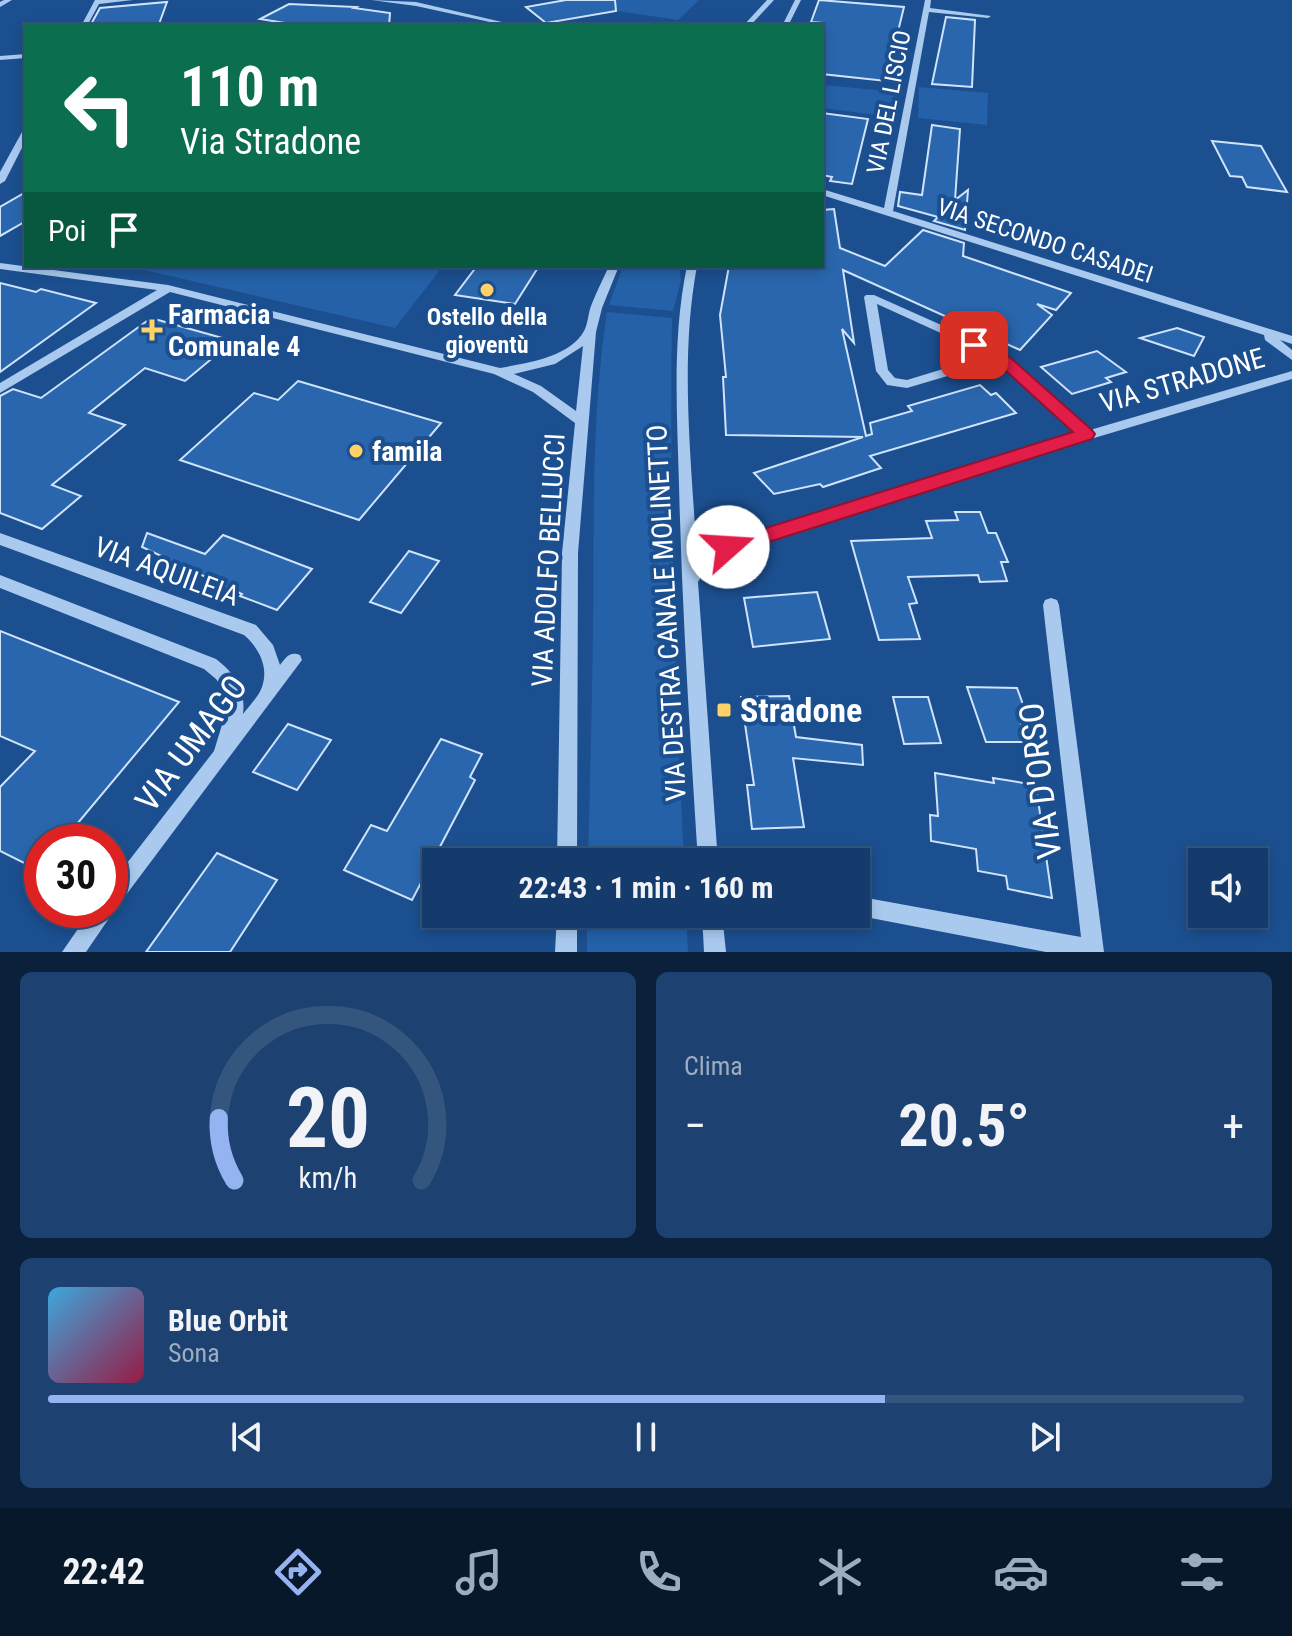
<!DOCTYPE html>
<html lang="it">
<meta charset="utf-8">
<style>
:root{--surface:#143b6b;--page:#1d4271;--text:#f1f3f6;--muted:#9dadc1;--line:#33557e;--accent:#95b2f1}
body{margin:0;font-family:"Roboto Condensed",sans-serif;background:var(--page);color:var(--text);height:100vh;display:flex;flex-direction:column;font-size:30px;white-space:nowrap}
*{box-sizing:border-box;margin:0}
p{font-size:26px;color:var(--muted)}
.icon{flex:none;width:44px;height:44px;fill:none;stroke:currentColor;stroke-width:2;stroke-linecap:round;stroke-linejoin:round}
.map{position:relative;height:952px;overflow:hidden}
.drawer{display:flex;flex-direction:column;gap:20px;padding:20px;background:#0b203b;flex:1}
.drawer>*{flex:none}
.top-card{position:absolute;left:24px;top:24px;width:800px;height:244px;border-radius:0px;box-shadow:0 4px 12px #0003,0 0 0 2px var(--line);background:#0b6e4f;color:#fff;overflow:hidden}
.controls{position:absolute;left:1188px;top:848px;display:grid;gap:16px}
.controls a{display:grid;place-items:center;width:80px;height:80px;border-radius:0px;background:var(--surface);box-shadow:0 4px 12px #0003,0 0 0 2px var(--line);font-size:40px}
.speed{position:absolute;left:24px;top:824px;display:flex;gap:16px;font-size:40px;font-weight:700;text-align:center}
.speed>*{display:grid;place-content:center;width:104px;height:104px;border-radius:50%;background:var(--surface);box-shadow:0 4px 12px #0003,0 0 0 2px var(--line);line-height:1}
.speed .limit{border:12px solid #d22;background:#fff;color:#111}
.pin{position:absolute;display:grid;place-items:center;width:68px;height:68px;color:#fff;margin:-34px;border-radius:16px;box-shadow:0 4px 12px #0006}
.me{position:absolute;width:88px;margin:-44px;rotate:71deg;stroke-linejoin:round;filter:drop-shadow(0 0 6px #0008)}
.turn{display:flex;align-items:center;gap:28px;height:168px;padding:0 24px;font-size:36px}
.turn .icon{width:104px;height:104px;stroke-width:2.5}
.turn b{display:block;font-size:56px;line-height:68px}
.then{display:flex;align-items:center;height:76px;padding:0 24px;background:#0003;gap:16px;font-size:30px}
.big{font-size:60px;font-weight:700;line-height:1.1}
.drawer .card{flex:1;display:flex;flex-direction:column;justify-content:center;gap:12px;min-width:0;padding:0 28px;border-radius:12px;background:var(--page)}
.drawer .dial{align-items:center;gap:0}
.dial svg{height:208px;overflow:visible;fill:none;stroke:var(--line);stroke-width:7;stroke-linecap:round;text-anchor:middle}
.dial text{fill:var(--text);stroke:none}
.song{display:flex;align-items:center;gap:24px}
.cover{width:96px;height:96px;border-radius:12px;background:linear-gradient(135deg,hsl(200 70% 55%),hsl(340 70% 35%))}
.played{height:8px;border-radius:4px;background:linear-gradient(90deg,var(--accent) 70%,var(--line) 70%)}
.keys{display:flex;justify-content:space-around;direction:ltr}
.heat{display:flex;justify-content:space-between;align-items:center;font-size:44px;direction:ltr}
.drawer .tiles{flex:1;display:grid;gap:20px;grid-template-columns:1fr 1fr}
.card:last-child{grid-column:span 2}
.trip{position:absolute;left:422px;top:848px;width:448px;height:80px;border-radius:0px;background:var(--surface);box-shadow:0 4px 12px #0003,0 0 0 2px var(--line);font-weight:700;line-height:80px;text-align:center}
.menu{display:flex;height:128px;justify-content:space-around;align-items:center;background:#08182b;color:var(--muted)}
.menu .icon{width:56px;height:56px}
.menu .selected{color:var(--accent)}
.menu b{font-size:36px;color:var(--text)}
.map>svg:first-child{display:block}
</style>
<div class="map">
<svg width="1292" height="952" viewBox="0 0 1292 952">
<rect width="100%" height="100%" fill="#1b4f8f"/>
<g fill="#2461a8">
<polygon points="581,0 699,0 678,20 604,9"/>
<polygon points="824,85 897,92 892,117 822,108"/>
<polygon points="919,87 988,93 987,125 918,118"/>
<polygon points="127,266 443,266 395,328"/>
<polygon points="623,266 679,266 681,281 673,311 609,305"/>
<path d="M 607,312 L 672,318 C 669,499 675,681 684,862 L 588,862 C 590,785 592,707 593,629 C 594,523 591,418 607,312 Z"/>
<polygon points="587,914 686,914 688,952 587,952"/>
</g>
<g fill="#2a66ad" stroke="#cfe3fa" stroke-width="2">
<polygon points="566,0 615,0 616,11 546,23 526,7"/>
<polygon points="819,0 904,7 886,81 822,74 823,23 811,22"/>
<polygon points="167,2 159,24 90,26 100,8"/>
<polygon points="289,4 356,7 354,8 390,13 389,26 279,26 285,23 260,19"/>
<polygon points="946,17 975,20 972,87 932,84"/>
<polygon points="822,113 868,119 852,184 830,181 832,177 822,175"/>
<polygon points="932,125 960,129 955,200 968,190 965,230 934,221 938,217 898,206 900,192 922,195"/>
<polygon points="1212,141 1261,146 1287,192 1247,187 1242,177 1230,176"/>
<polygon points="26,192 26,221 0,236 0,207"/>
<polygon points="834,209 840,248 885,266 923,230 964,243 963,256 1071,293 1056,310 1037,304 1052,315 1020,350 843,270 854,343 842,329 866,436 872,434 870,423 912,411 908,406 980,385 991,395 996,393 1016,413 870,456 881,468 823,487 820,484 774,494 754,473 863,437 726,435 723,377 726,377 720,315 729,266 822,266 822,210"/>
<polygon points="477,266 539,266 515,304 455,295"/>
<polygon points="0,283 36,292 41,289 96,303 0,372"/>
<polygon points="151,318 233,341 185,381 145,368 89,413 125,425 52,485 81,496 42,529 0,513 0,396 13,389 41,398"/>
<polygon points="1177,328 1204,337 1194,356 1140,338"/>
<polygon points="1097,351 1126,372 1106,378 1111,382 1072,394 1041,367"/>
<polygon points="298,381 441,423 359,520 180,460 254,393 278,400"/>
<polygon points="955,512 980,512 988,533 996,533 1008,562 1001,562 1007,581 980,582 978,575 908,577 917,603 909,604 920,639 879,640 851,541 932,538 926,521 958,520"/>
<polygon points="147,533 205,554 223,535 312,569 277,610 240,596 242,594 142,547"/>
<polygon points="409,551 439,561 401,613 370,602"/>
<polygon points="817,592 830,639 753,647 744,598"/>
<polygon points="0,631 179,702 62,842 42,842 42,872 0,851 0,787 35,751 0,736"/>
<polygon points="967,687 1017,688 1025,710 1018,715 1028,742 986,742"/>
<polygon points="789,696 796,737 862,745 863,765 793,758 804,827 752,829 747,785 754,785 741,697"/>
<polygon points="893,697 928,697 941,743 904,744"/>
<polygon points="288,724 331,740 297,790 253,772"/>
<polygon points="441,739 482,754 470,777 475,780 412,900 344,870 371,825 387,831"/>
<polygon points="935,773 994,783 993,778 1036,785 1052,898 1008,889 1006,876 978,871 976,849 931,841 930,815 938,816"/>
<polygon points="217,853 277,880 230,952 146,952"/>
</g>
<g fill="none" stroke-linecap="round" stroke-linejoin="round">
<g fill="#a9c9ee" fill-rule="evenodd">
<polygon points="4,0 12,0 0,7 0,2"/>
<polygon points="95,0 133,0 99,4 87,26 81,26"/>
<polygon points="371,0 416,2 502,22 499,24 416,6"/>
<polygon points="767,0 774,0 750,26 743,26"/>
<polygon points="795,0 801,0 788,26 782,26"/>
<polygon points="925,0 931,0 930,8 991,16 988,18 929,12 893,211 1292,336 1292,344 1280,340 1292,350 1292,360 1265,340 1264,335 822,195 822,189 884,208"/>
<polygon points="26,54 26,58 0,60 0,56"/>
<polygon points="26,129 26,140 5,181 0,184 0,172 22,132"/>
<path d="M 0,263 L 168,285 L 500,368 C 527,363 570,357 584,331 C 588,324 588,314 591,306 C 596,293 603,279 609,266 L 619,266 L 602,308 L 596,332 L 578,553 L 577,862 L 557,862 L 562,553 L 575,423 L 533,392 L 494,374 L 170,292 L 0,393 L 0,383 L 157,290 L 0,269 ZM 583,346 L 576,411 L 541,386 L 514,374 L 555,364 Z"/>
<path d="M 687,266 L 697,266 C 679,362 692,464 697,561 C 730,536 775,526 815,513 C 902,485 989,459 1077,434 L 998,361 L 907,388 L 887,385 L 876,371 L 864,297 L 866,295 L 874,295 L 1004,353 L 1090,430 L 1292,371 L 1292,379 L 903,495 L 770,539 L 723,557 L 705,571 L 698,582 L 718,862 L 698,862 C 690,736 682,610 679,485 C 677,411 672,338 687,266 ZM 877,304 L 989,355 L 907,380 L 895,378 L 888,370 Z"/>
<path d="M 0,533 L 256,625 L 273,645 L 280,665 C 286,658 289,651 300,655 L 302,660 L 114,911 L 86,952 L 62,952 L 91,910 L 110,910 L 110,885 L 214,751 L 225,715 L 226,694 L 216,679 L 204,669 L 0,588 L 0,575 L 216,659 C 235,674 246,689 243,714 C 249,706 259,696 262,687 C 269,667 259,648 244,635 L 0,545 Z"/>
<polygon points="1051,598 1057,600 1059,605 1104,952 1046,952 850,914 856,914 856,896 1081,937 1043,605 1045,600"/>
<polygon points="557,914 577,914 577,952 555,952"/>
<polygon points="702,914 722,914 726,952 704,952"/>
</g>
</g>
<polygon fill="#e11d48" stroke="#92132f" stroke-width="2" points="974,340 1005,353 1092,430 1095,434 1092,439 728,555 721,553 719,547 721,542 1073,432 994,360 968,348 966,345"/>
<g fill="#ffd166" stroke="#1b4f8f" stroke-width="3">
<circle cx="487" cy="290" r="8"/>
<path d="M148 318h8v8h8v8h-8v8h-8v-8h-8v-8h8z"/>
<circle cx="356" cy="451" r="8"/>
<rect x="716" y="702" width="16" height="16" rx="4"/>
</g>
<g text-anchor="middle" stroke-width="8" stroke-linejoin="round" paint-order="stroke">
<g font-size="24" fill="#fff" stroke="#1b4f8f">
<text transform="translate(889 102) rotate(-79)" y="8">VIA DEL LISCIO</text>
<text transform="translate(1045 241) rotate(18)" y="8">VIA SECONDO CASADEI</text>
</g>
<g font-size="24" font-weight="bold" fill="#fff" stroke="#1b4f8f">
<text x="487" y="325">Ostello della<tspan x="487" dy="28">gioventù</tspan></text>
</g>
<g font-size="28" font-weight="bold" fill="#fff" stroke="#1b4f8f" text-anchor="start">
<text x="168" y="324">Farmacia<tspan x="168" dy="32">Comunale 4</tspan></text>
<text x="372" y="461">famila</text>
</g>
<g font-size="28" fill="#fff" stroke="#1b4f8f">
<text transform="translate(1182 380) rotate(-16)" y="10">VIA STRADONE</text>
<text transform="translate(548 560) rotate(-87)" y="10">VIA ADOLFO BELLUCCI</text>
<text transform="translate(167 571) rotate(20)" y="10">VIA AQUILEIA</text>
<text transform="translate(666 613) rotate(-93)" y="10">VIA DESTRA CANALE MOLINETTO</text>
</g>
<g font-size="34" font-weight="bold" fill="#fff" stroke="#1b4f8f" text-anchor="start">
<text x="740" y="722">Stradone</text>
</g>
<g font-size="34" fill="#fff" stroke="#1b4f8f">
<text transform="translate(191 743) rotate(-53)" y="12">VIA UMAGO</text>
<text transform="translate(1040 781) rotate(-97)" y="12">VIA D'ORSO</text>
</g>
</g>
</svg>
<div class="controls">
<a><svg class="icon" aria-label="sound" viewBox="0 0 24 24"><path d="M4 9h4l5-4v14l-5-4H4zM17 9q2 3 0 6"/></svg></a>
</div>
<div class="speed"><div class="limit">30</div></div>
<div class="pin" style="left:974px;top:345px;background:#d93025"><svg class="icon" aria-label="arrive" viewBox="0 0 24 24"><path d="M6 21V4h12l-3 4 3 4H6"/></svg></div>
<svg class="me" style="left:728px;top:547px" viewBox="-20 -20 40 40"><circle r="19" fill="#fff"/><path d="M0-13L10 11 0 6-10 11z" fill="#e11d48"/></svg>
<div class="trip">22:43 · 1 min · 160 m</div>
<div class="top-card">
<div class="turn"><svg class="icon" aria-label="left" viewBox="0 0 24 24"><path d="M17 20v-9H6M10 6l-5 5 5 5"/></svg><div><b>110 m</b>Via Stradone</div></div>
<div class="then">Poi<svg class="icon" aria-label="arrive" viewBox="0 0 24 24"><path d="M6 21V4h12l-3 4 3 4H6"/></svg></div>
</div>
</div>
<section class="drawer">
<div class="tiles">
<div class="card dial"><svg viewBox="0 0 100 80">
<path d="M14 69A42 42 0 1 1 86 69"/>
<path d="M14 69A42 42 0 0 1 8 45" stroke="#95b2f1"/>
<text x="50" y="56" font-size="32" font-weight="700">20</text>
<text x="50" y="72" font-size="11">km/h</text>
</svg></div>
<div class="card"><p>Clima</p>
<div class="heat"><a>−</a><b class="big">20.5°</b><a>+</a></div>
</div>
<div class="card">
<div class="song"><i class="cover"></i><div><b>Blue Orbit</b><p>Sona</p></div></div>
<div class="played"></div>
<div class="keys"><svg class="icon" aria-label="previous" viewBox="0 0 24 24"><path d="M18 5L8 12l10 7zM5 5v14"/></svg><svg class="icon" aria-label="pause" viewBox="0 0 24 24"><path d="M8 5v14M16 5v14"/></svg><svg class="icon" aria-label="next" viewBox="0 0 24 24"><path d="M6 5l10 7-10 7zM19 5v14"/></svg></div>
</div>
</div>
</section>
<nav class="menu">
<b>22:42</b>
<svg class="icon selected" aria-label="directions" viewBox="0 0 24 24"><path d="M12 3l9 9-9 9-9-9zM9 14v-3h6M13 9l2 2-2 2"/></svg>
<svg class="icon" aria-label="music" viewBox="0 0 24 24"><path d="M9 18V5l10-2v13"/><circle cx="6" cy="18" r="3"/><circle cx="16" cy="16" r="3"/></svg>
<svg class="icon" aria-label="phone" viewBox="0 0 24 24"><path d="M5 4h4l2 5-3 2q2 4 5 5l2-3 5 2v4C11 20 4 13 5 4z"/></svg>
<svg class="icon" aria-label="climate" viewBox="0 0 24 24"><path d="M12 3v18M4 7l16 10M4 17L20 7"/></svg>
<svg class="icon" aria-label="car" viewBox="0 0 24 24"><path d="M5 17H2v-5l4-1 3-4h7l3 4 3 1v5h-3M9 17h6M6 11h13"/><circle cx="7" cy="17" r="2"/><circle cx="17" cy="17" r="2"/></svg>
<svg class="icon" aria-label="filters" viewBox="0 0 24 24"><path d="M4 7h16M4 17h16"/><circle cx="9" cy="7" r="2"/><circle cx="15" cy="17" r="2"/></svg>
</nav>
